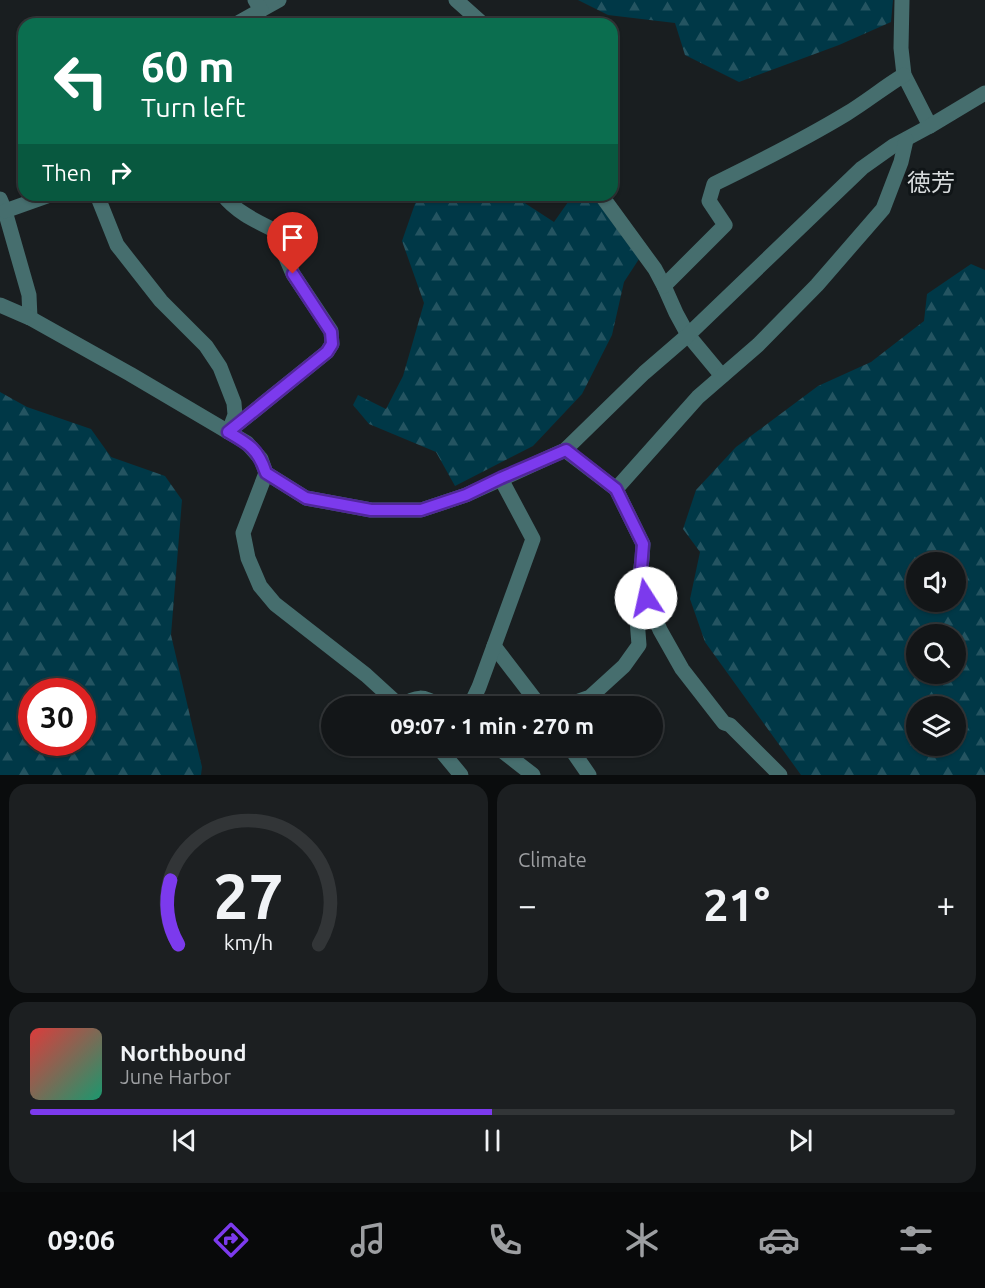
<!DOCTYPE html>
<meta charset="utf-8">
<style>
:root{--surface:#131618;--page:#1c1f21;--text:#f1f3f6;--muted:#9d9fa2;--line:#323537;--accent:#7c3aed}
body{margin:0;font-family:Ubuntu,"Noto Sans JP",sans-serif;background:var(--page);color:var(--text);height:100vh;display:flex;flex-direction:column;font-size:22px;white-space:nowrap}
*{box-sizing:border-box;margin:0}
p{font-size:20px;color:var(--muted)}
.icon{flex:none;width:33px;height:33px;fill:none;stroke:currentColor;stroke-width:2;stroke-linecap:round;stroke-linejoin:round}
.map{position:relative;height:775px;overflow:hidden}
.details{display:flex;flex-direction:column;gap:9px;padding:9px;background:#0a0c0d;flex:1}
.details>*{flex:none}
.top-card{position:absolute;left:18px;top:18px;width:600px;height:183px;border-radius:18px;box-shadow:0 2px 4px #0004,0 0 0 2px var(--line);background:#0b6e4f;color:#fff;overflow:hidden}
.buttons{position:absolute;left:906px;top:552px;display:grid;gap:12px}
.buttons a{display:grid;place-items:center;width:60px;height:60px;border-radius:50%;background:var(--surface);box-shadow:0 2px 4px #0004,0 0 0 2px var(--line);font-size:30px}
.speed{position:absolute;left:18px;top:678px;display:flex;gap:12px;font-size:30px;font-weight:700;text-align:center}
.speed>*{display:grid;place-content:center;width:78px;height:78px;border-radius:50%;background:var(--surface);box-shadow:0 2px 4px #0004,0 0 0 2px var(--line);line-height:1}
.speed .limit{border:9px solid #d22;background:#fff;color:#111}
.pin{position:absolute;display:grid;place-items:center;width:51px;height:51px;color:#fff;margin:-62px -26px;border-radius:50% 50% 50% 0;rotate:-45deg;box-shadow:0 0 6px #0007}
.pin .icon{rotate:45deg}
.me{position:absolute;width:66px;margin:-33px;rotate:350deg;stroke-linejoin:round;filter:drop-shadow(0 0 4px #0008)}
.turn{display:flex;align-items:center;gap:21px;height:126px;padding:0 24px;font-size:27px}
.turn .icon{width:78px;height:78px;stroke-width:2.5}
.turn b{display:block;font-size:42px;line-height:51px}
.then{display:flex;align-items:center;height:57px;padding:0 24px;background:#0003;gap:12px;font-size:22px}
.big{font-size:45px;font-weight:700;line-height:1.1}
.details .card{flex:1;display:flex;flex-direction:column;justify-content:center;gap:9px;min-width:0;padding:0 21px;border-radius:18px;background:var(--page)}
.details .dial{align-items:center;gap:0}
.dial svg{height:156px;overflow:visible;fill:none;stroke:var(--line);stroke-width:7;stroke-linecap:round;text-anchor:middle}
.dial text{fill:var(--text);stroke:none}
.song{display:flex;align-items:center;gap:18px}
.cover{width:72px;height:72px;border-radius:9px;background:linear-gradient(135deg,hsl(0 70% 55%),hsl(160 70% 35%))}
.played{height:6px;border-radius:3px;background:linear-gradient(90deg,var(--accent) 50%,var(--line) 50%)}
.keys{display:flex;justify-content:space-around;direction:ltr}
.heat{display:flex;justify-content:space-between;align-items:center;font-size:33px;direction:ltr}
.details .tiles{flex:1;display:grid;gap:9px;grid-template-columns:1fr 1fr}
.card:last-child{grid-column:span 2}
.trip{position:absolute;left:321px;top:696px;width:342px;height:60px;border-radius:30px;background:var(--surface);box-shadow:0 2px 4px #0004,0 0 0 2px var(--line);font-weight:700;line-height:60px;text-align:center}
.menu{display:flex;height:96px;justify-content:space-around;align-items:center;background:#08090a;color:var(--muted)}
.menu .icon{width:42px;height:42px}
.menu .current{color:var(--accent)}
.menu b{font-size:27px;color:var(--text)}
.map>svg:first-child{display:block}
</style>
<div class="map">
<svg width="985" height="775" viewBox="0 0 985 775">
<defs>
<pattern id="forest-firs" width="22" height="20" patternUnits="userSpaceOnUse" patternTransform="scale(1.5)"><rect width="22" height="20" fill="#003847"/><path d="M5 1l3.5 6h-7zM16 11l3.5 6h-7z" fill="#245461"/></pattern>
</defs>
<rect width="100%" height="100%" fill="#191e20"/>
<g fill="url(#forest-firs)" fill-rule="evenodd">
<polygon points="578,0 893,0 891,22 839,45 739,82 685,55 675,23 608,15"/>
<polygon points="416,195 514,195 517,198 554,222 573,195 592,195 639,259 624,282 612,335 582,394 533,446 455,486 436,452 369,424 353,405 358,395 386,409 403,376 424,303 402,241 417,198"/>
<path d="M 971,264 L 985,270 L 985,775 L 801,775 L 705,642 L 690,599 L 700,552 L 683,529 L 696,490 L 736,447 L 818,386 L 871,362 L 924,321 L 927,294 ZM 916,562 L 956,562 L 956,602 L 916,602 ZM 916,634 L 956,634 L 956,674 L 916,674 ZM 916,706 L 956,706 L 956,746 L 916,746 Z"/>
<path d="M 0,392 L 27,407 L 91,429 L 111,457 L 165,476 L 182,500 L 171,635 L 202,767 L 201,775 L 0,775 ZM 32,692 L 82,692 L 82,742 L 32,742 Z"/>
</g>
<g fill="none" stroke-linecap="round" stroke-linejoin="round">
<g stroke="#466e6e" stroke-width="15">
<polyline points="456,0 483,24"/>
<polyline points="902,0 901,48 904,75 930,126"/>
<polyline points="261,10 279,0"/>
<polyline points="236,24 261,10 255,0"/>
<polyline points="97,195 117,245 161,301 206,346 220,367 234,403 235,415 229,431"/>
<path d="M 223,195 C 236,212 256,221 274,230 L 293,274 L 331,331 L 332,344 L 327,352 L 228,432"/>
<polyline points="601,195 655,269 664,286 676,313 688,335 722,376"/>
<polyline points="0,199 5,211 29,295 30,318"/>
<polyline points="5,211 50,195"/>
<path d="M 664,286 L 725,225 L 709,201 L 714,184 C 759,162 803,140 846,114 C 866,102 884,87 904,75"/>
<polyline points="0,305 30,318 130,374 247,443 261,459 266,473 243,533 248,558 260,586 275,604 366,675 400,706"/>
<polyline points="565,450 616,489"/>
<polyline points="266,473 306,498 371,510 421,510 466,495 565,450 644,373 688,335 862,168 893,146 930,126 985,93"/>
<polyline points="640,582 660,630 682,669 724,723 730,725 780,775"/>
<polyline points="494,646 540,706"/>
<polyline points="573,703 590,697 624,666 639,645 636,606 642,559 643,544 616,489 698,397 758,345 817,285 883,209 901,162 906,140"/>
<path d="M 400,706 C 419,696 421,695 440,706"/>
<polyline points="470,706 479,687 533,539 501,479"/>
<polyline points="437,746 461,775"/>
<polyline points="496,746 533,775"/>
<polyline points="569,746 589,775"/>
</g>
</g>
<g fill="none" stroke-linecap="round" stroke-linejoin="round">
<g stroke="#51269a" stroke-width="15">
<path id="route" d="M 293,274 L 331,332 L 332,344 L 327,352 L 228,432 C 249,444 258,449 266,473 L 306,498 L 371,510 L 421,510 L 466,495 L 501,478 L 566,450 L 616,489 L 643,544 L 640,582 L 646,598"/>
</g>
<use href="#route" stroke="#7c3aed" stroke-width="10"/>
</g>
<g text-anchor="middle" stroke-width="6" stroke-linejoin="round" paint-order="stroke">
<g font-size="24" fill="#d7dbdc" stroke="#101517">
<text x="931" y="191">徳芳</text>
</g>
</g>
</svg>
<div class="buttons">
<a><svg class="icon" aria-label="sound" viewBox="0 0 24 24"><path d="M4 9h4l5-4v14l-5-4H4zM17 9q2 3 0 6"/></svg></a>
<a><svg class="icon" aria-label="search" viewBox="0 0 24 24"><circle cx="10" cy="10" r="6"/><path d="M15 15l6 6"/></svg></a>
<a><svg class="icon" aria-label="layers" viewBox="0 0 24 24"><path d="M12 4l9 5-9 5-9-5zM3 14l9 5 9-5"/></svg></a>
</div>
<div class="speed"><div class="limit">30</div></div>
<div class="pin" style="left:293px;top:274px;background:#d93025"><svg class="icon" aria-label="arrive" viewBox="0 0 24 24"><path d="M6 21V4h12l-3 4 3 4H6"/></svg></div>
<svg class="me" style="left:646px;top:598px" viewBox="-20 -20 40 40"><circle r="19" fill="#fff"/><path d="M0-13L10 11 0 6-10 11z" fill="#7c3aed"/></svg>
<div class="trip">09:07 · 1 min · 270 m</div>
<div class="top-card">
<div class="turn"><svg class="icon" aria-label="left" viewBox="0 0 24 24"><path d="M17 20v-9H6M10 6l-5 5 5 5"/></svg><div><b>60 m</b>Turn left</div></div>
<div class="then">Then<svg class="icon" aria-label="right" viewBox="0 0 24 24"><path d="M7 20v-9h11M14 6l5 5-5 5"/></svg></div>
</div>
</div>
<section class="details">
<div class="tiles">
<div class="card dial"><svg viewBox="0 0 100 80">
<path d="M14 69A42 42 0 1 1 86 69"/>
<path d="M14 69A42 42 0 0 1 10 36" stroke="#7c3aed"/>
<text x="50" y="56" font-size="32" font-weight="700">27</text>
<text x="50" y="72" font-size="11">km/h</text>
</svg></div>
<div class="card"><p>Climate</p>
<div class="heat"><a>−</a><b class="big">21°</b><a>+</a></div>
</div>
<div class="card">
<div class="song"><i class="cover"></i><div><b>Northbound</b><p>June Harbor</p></div></div>
<div class="played"></div>
<div class="keys"><svg class="icon" aria-label="previous" viewBox="0 0 24 24"><path d="M18 5L8 12l10 7zM5 5v14"/></svg><svg class="icon" aria-label="pause" viewBox="0 0 24 24"><path d="M8 5v14M16 5v14"/></svg><svg class="icon" aria-label="next" viewBox="0 0 24 24"><path d="M6 5l10 7-10 7zM19 5v14"/></svg></div>
</div>
</div>
</section>
<nav class="menu">
<b>09:06</b>
<svg class="icon current" aria-label="directions" viewBox="0 0 24 24"><path d="M12 3l9 9-9 9-9-9zM9 14v-3h6M13 9l2 2-2 2"/></svg>
<svg class="icon" aria-label="music" viewBox="0 0 24 24"><path d="M9 18V5l10-2v13"/><circle cx="6" cy="18" r="3"/><circle cx="16" cy="16" r="3"/></svg>
<svg class="icon" aria-label="phone" viewBox="0 0 24 24"><path d="M5 4h4l2 5-3 2q2 4 5 5l2-3 5 2v4C11 20 4 13 5 4z"/></svg>
<svg class="icon" aria-label="climate" viewBox="0 0 24 24"><path d="M12 3v18M4 7l16 10M4 17L20 7"/></svg>
<svg class="icon" aria-label="car" viewBox="0 0 24 24"><path d="M5 17H2v-5l4-1 3-4h7l3 4 3 1v5h-3M9 17h6M6 11h13"/><circle cx="7" cy="17" r="2"/><circle cx="17" cy="17" r="2"/></svg>
<svg class="icon" aria-label="filters" viewBox="0 0 24 24"><path d="M4 7h16M4 17h16"/><circle cx="9" cy="7" r="2"/><circle cx="15" cy="17" r="2"/></svg>
</nav>
